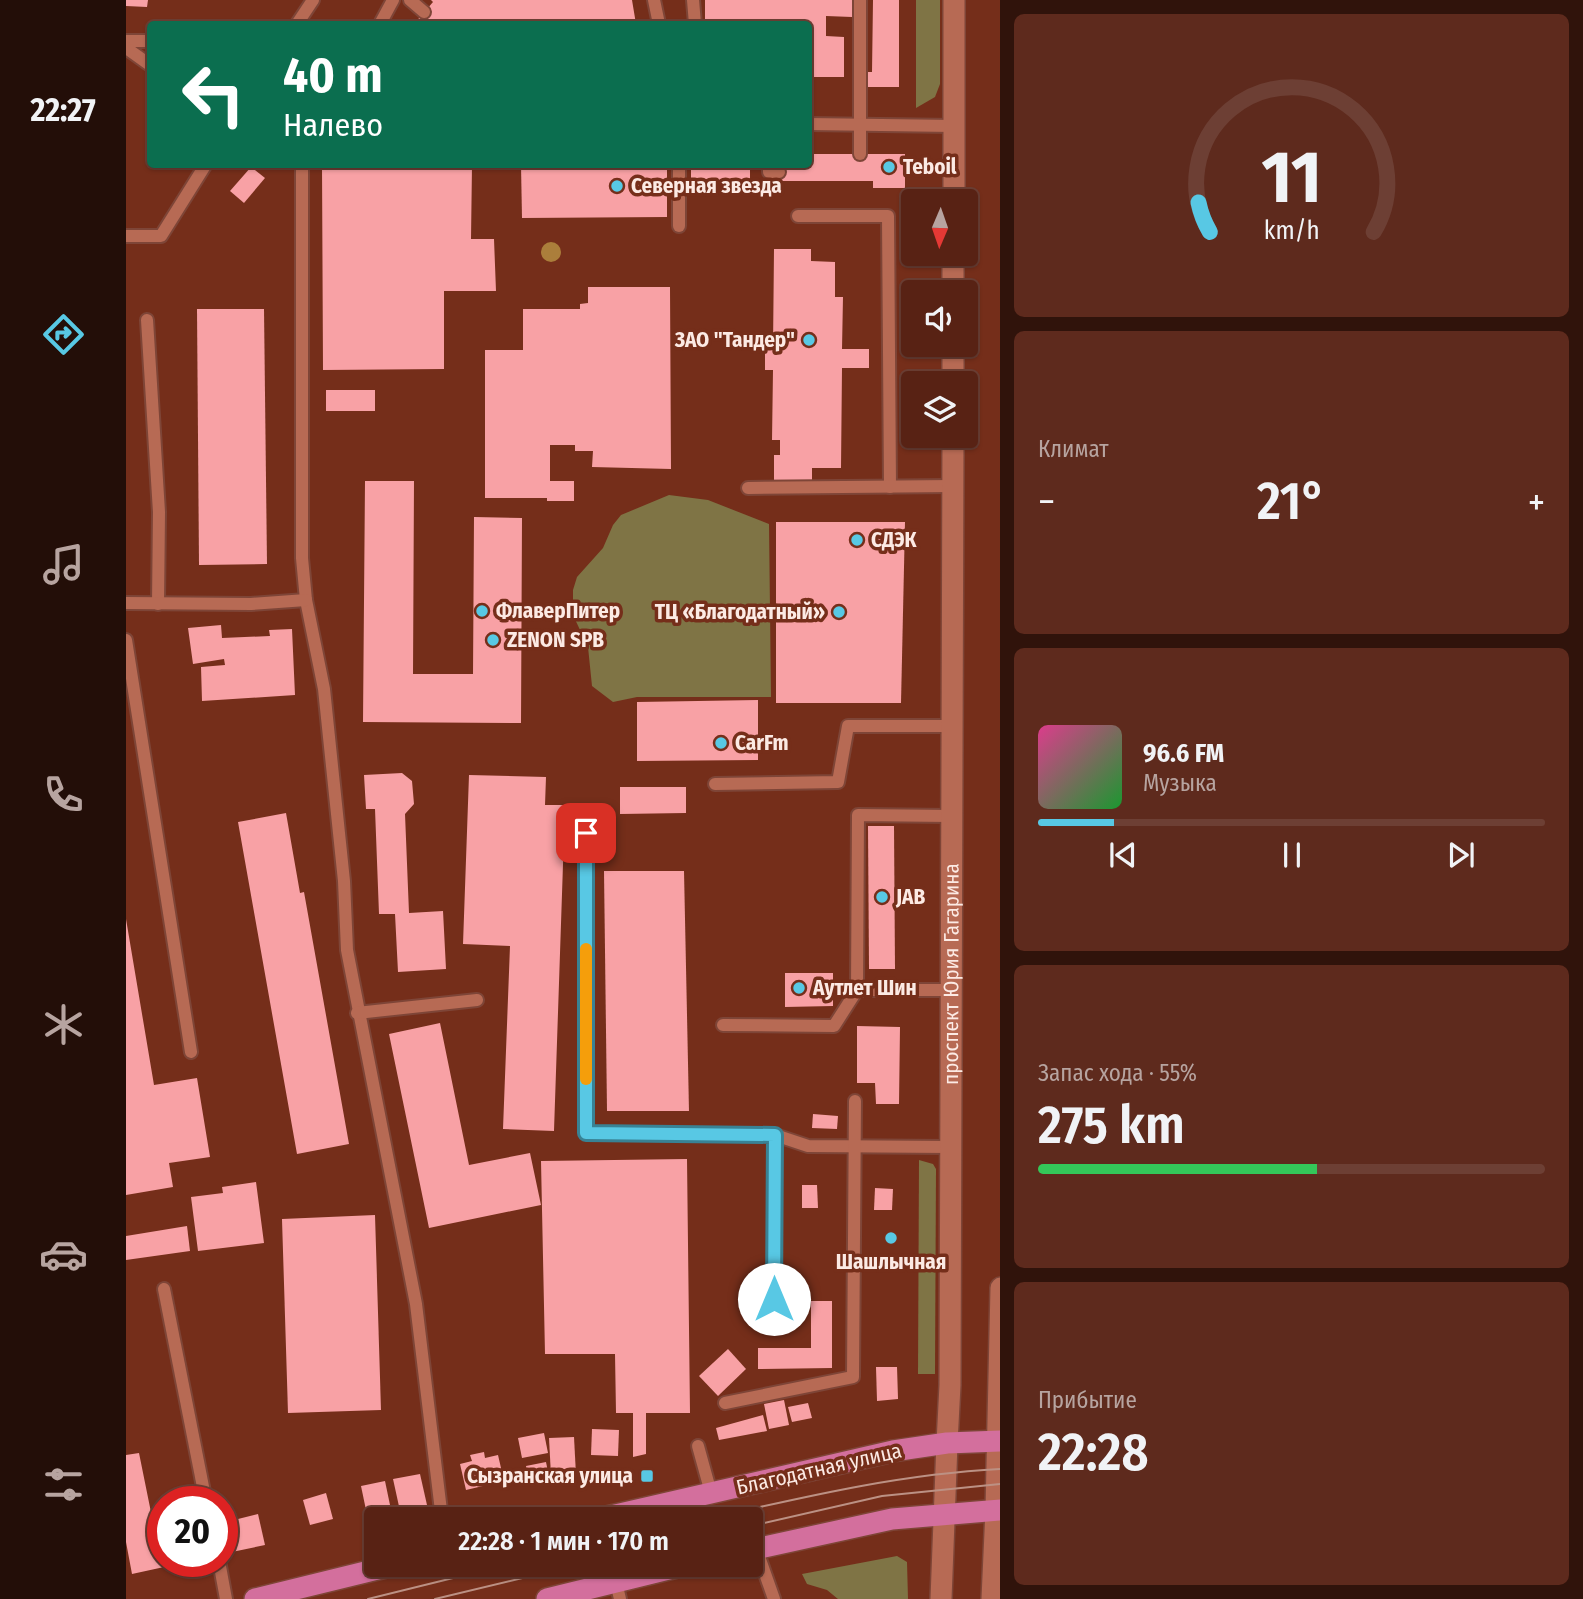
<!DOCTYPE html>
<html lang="ru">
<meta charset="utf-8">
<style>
:root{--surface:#582214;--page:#5e2a1d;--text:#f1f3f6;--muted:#b7a4a0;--line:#6d3f34;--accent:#58c8e4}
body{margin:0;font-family:"Fira Sans Condensed",sans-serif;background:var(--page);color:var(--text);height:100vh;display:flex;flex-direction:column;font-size:26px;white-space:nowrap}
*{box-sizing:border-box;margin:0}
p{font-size:23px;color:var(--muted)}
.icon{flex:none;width:38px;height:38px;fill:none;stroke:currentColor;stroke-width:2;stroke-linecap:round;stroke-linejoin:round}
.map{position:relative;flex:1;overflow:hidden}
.panel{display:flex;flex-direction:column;gap:14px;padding:14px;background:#30130b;width:583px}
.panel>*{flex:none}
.banner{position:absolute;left:21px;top:21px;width:665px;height:147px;border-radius:7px;box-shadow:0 2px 5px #0004,0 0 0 2px var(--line);background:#0b6e4f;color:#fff;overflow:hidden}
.needle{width:46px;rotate:182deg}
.tools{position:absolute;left:775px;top:189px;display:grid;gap:14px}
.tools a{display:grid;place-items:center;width:77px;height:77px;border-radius:7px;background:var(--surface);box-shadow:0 2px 5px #0004,0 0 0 2px var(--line);font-size:35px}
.speed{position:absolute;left:21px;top:1486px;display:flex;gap:14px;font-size:35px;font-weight:700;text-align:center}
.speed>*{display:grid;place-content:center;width:91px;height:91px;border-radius:50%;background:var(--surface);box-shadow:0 2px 5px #0004,0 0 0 2px var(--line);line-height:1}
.speed .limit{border:10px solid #d22;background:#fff;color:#111}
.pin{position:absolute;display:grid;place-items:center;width:60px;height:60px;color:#fff;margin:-30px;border-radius:14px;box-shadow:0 4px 10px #0006}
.me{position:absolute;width:77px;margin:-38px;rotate:0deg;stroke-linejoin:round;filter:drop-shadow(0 0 5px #0008)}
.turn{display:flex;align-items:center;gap:24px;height:147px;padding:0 21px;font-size:32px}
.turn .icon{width:91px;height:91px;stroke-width:2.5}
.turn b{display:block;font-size:49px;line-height:60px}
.big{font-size:52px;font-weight:600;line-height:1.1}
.panel .widget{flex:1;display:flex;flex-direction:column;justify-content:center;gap:10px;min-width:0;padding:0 24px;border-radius:10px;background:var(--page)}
.panel .dial{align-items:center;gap:0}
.dial svg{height:182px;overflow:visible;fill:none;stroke:var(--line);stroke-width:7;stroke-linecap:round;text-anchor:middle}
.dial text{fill:var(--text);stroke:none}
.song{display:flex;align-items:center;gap:21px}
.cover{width:84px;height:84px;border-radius:10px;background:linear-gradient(135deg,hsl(330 70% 55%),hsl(130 70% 35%))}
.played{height:7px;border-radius:4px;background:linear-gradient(90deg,var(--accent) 15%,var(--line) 15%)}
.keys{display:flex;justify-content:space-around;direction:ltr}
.heat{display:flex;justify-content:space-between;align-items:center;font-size:38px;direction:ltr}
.charge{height:10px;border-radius:5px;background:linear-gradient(90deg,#34c759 55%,var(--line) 0)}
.trip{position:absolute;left:238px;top:1507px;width:399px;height:70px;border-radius:7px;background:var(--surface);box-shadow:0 2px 5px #0004,0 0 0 2px var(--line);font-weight:600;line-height:70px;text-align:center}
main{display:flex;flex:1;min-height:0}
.dock{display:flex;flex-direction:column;width:126px;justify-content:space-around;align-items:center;background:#230e08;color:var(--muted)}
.dock .icon{width:49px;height:49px}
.dock .on{color:var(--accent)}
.dock b{font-size:32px;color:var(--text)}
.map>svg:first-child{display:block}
</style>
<main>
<nav class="dock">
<b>22:27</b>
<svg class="icon on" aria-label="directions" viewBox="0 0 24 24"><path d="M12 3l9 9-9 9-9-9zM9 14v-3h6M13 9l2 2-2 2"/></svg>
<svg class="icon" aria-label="music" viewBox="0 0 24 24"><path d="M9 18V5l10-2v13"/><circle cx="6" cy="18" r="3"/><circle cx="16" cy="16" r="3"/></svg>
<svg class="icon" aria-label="phone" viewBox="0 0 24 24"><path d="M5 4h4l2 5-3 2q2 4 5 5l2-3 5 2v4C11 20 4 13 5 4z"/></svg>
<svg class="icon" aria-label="climate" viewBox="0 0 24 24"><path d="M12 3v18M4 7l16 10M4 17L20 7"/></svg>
<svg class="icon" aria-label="car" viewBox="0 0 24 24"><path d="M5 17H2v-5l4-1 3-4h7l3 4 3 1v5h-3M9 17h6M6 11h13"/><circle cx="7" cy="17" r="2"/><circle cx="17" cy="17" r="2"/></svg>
<svg class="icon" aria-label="filters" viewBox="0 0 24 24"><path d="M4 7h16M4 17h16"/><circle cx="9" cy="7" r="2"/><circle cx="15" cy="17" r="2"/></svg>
</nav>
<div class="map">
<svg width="875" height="1599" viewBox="0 0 875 1599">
<rect width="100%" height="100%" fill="#752e1a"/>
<g fill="#7f7445">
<polygon points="790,0 814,0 814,84 809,97 790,108"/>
<polygon points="543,495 582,500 643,524 645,697 511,697 487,702 466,686 462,647 447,615 447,590 451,577 477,548 487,525 495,515"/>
<polygon points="793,1160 807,1164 810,1169 809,1374 792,1374"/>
<polygon points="771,1556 781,1562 782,1599 712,1599 701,1590 681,1584 676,1574"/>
</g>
<g fill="#f8a1a5">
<polygon points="0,0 22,0 21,7 0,6"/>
<polygon points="305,0 506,0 510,24 288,24 307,2"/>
<polygon points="579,0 726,0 726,17 700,16 700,36 718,37 718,77 682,77 682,24 579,24"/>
<polygon points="747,0 773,0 773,87 740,87 740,72 746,72"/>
<polygon points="682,154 779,154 779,188 747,188 747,181 653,181 653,164 682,164"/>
<polygon points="577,164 624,164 624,182 565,182 565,168 577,168"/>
<polygon points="196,165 346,165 345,239 368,239 370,291 318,291 318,369 197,370"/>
<polygon points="395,165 541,165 541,217 396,218"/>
<polygon points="125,167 139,178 118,203 104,191"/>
<polygon points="648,249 685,249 685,261 709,262 709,297 717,297 716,349 743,349 743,368 716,368 715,468 686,468 686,480 648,480 648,455 654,455 654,440 646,440 647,370 639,370 639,348 647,348"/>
<polygon points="462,287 544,287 545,469 466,467 467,451 449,451 449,445 424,445 424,481 448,481 448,501 421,501 421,498 359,498 359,350 397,350 397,309 454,309 454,304 462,303"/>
<polygon points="71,309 138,309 141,564 73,565"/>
<rect x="200" y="390" width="49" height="21"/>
<polygon points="239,481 288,481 287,674 347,674 348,517 396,518 395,723 237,722"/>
<polygon points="650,522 779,522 775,703 650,703"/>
<polygon points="95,625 96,638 144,636 143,630 166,629 169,695 76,701 75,667 99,665 98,659 67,664 62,628"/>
<polygon points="632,700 632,760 511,761 511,702"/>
<polygon points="276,773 286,781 288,804 279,814 283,913 317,911 320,969 272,972 269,914 253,914 249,809 240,809 238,775"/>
<polygon points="343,775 420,777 419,805 439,805 428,1131 377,1129 384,946 337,944"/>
<polygon points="494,787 560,787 560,813 494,814"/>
<polygon points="160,813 174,893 178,892 223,1144 171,1154 112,822"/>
<polygon points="742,826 768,826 769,969 743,969"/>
<polygon points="478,871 558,871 563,1111 481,1111"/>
<polygon points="0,919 28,1085 71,1078 84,1157 43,1163 47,1187 0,1195"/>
<polygon points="659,973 707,973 707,1006 659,1007"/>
<polygon points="314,1023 343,1165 404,1153 415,1205 303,1228 263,1034"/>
<polygon points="731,1026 774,1027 773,1104 750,1104 749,1083 731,1083"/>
<polygon points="687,1114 712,1116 711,1129 686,1128"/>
<polygon points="561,1159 564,1413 520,1413 520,1454 507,1457 507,1413 490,1413 489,1354 419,1354 415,1161"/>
<polygon points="130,1182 138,1243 72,1251 65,1197 97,1193 96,1187"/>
<polygon points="676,1185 691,1185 692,1208 676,1208"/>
<polygon points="749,1188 767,1189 766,1210 748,1210"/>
<polygon points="249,1215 255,1410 162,1413 156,1219"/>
<polygon points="61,1226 64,1251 0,1260 0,1236"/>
<polygon points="685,1301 706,1301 706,1368 632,1369 632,1348 685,1348"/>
<polygon points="602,1349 620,1369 592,1396 573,1376"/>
<polygon points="750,1367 771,1367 772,1399 751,1401"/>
<polygon points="658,1400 663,1425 643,1429 638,1404"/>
<polygon points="682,1403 686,1418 666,1422 662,1407"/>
<polygon points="637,1415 641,1431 593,1440 590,1428"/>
<polygon points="466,1429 493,1430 492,1456 465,1455"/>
<polygon points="418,1433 422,1453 396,1458 392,1438"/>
<polygon points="448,1437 450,1475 425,1476 423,1438"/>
<polygon points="358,1452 359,1458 372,1455 378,1481 340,1490 334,1464 346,1461 344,1455"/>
<polygon points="13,1453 30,1537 37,1535 37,1561 61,1562 6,1574 0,1542 0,1455"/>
<polygon points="420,1462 423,1477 403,1481 400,1466"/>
<polygon points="294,1474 301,1505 274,1511 267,1479"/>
<polygon points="259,1481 264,1505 240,1510 235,1486"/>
<polygon points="200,1493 207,1519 184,1525 177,1500"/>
<polygon points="132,1514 139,1545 101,1553 96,1523"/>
</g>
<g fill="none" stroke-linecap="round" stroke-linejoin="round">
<g stroke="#7e4537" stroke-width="16">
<g id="service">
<polyline points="284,0 298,12"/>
<polyline points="528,0 533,24"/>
<polyline points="567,0 569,24"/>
<polyline points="734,0 734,154"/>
<polyline points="171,24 187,0"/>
<polyline points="254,24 267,0"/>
<polyline points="0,41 24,41"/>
<polyline points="0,48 24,65"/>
<polyline points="682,124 828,126"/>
<polyline points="176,164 176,558 180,600 198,689 218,881 221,950 290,1304 316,1519"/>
<polyline points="643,164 643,172 653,172"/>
<polyline points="672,216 762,216 764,487"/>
<polyline points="553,226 553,164"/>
<polyline points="0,236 35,236 80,164"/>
<polyline points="21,320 33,512 32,604"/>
<polyline points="622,488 827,486"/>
<polyline points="0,603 125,604 180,600"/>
<polyline points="0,640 65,1052"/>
<polyline points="589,784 712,782 722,726 826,726"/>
<polyline points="460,833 460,1133 649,1135 682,1146 825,1147"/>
<polyline points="825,990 731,990 732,815 825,816"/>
<polyline points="231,1013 351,1000"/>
<polyline points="597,1025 708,1026 731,990"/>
<polyline points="38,1289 80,1502"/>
<polyline points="648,1299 649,1135"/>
<polyline points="599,1403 727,1377 729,1101"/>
<polyline points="572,1446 585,1493"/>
<polyline points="630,1548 648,1599"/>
<polyline points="93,1561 100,1599"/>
<polyline points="490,1582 494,1599"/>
</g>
</g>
<g stroke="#7e4537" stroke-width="24">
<g id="tertiary">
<polyline points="815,1599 821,1443"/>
<polyline points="866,1599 870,1510"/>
</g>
</g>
<g stroke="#7e4537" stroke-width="24">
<g id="secondary">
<polyline points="828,201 828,0"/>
<polyline points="827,292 827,254"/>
<polyline points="827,383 827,345"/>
<path id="s1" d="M 821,1443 L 824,1385 L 827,436"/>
<polyline points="870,1510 875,1288"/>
</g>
</g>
<g stroke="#7e4537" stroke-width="24">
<g id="primary">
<polyline points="472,1519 767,1451 821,1443 875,1441"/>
<polyline points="625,1550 766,1519 875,1510"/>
<polyline points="129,1599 272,1564"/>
<polyline points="421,1599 563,1564"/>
</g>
</g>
<use href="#service" stroke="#b76a54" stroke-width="12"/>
<use href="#tertiary" stroke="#b76a54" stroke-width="21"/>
<use href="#secondary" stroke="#b76a54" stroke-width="21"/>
<use href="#primary" stroke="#d36f9d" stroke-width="21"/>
<g stroke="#bc9184" stroke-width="2">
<path d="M 581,1519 C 678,1497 774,1474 875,1469"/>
<polyline points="625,1526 756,1496 875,1484"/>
<polyline points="242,1599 384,1564"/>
<polyline points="309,1599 455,1564"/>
</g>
</g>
<circle fill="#ab7e3b" cx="425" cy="252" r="10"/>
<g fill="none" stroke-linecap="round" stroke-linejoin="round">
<g stroke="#398294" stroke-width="18">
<polyline id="route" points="460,833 460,1133 649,1135 648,1299"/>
</g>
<use href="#route" stroke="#58c8e4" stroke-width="12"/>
<polyline stroke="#f59e0b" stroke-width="12" points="460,1079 460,949"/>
</g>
<g fill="#58c8e4" stroke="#752e1a" stroke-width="2.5">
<circle cx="763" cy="167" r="7"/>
<circle cx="491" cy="186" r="7"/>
<circle cx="683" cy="340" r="7"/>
<circle cx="731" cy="540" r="7"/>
<circle cx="356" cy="611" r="7"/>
<circle cx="713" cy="612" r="7"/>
<circle cx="367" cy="640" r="7"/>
<circle cx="595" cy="743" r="7"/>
<circle cx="756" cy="897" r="7"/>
<circle cx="673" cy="988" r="7"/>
<circle cx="765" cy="1238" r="7"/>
<rect x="514" y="1469" width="14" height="14" rx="3.5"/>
</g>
<g text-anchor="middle" stroke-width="7" stroke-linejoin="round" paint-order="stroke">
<g font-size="21" font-weight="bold" fill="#fceae4" stroke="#752e1a" text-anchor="start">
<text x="777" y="174">Teboil</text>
<text x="505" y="193">Северная звезда</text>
<text x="669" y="347" text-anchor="end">ЗАО "Тандер"</text>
<text x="745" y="547">СДЭК</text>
<text x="370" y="618">ФлаверПитер</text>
<text x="699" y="619" text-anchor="end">ТЦ «Благодатный»</text>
<text x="381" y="647">ZENON SPB</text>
<text x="609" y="750">CarFm</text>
<text x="770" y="904">JAB</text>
<text x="687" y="995">Аутлет Шин</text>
<text x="765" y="1269" text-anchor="middle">Шашлычная</text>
<text x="507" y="1483" text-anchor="end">Сызранская улица</text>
</g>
<g font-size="21" fill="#fceae4" stroke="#752e1a">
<text dy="7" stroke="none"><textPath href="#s1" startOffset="469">проспект Юрия Гагарина</textPath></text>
<text transform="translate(693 1469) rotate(-13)" y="7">Благодатная улица</text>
</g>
</g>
</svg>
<div class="tools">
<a><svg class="needle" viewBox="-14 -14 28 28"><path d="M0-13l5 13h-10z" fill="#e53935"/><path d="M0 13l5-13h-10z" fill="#b7a4a0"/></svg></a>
<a><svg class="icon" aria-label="sound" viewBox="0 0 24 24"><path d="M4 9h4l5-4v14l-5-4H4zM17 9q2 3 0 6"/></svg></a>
<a><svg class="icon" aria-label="layers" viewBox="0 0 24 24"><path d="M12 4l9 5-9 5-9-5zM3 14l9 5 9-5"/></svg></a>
</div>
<div class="speed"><div class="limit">20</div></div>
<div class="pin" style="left:460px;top:833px;background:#d93025"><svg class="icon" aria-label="arrive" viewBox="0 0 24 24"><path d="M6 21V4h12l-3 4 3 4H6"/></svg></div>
<svg class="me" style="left:648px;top:1299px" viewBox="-20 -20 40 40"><circle r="19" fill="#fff"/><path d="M0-13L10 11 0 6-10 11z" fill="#58c8e4"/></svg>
<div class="trip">22:28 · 1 мин · 170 m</div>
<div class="banner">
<div class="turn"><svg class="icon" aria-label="left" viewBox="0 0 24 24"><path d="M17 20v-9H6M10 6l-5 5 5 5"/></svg><div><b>40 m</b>Налево</div></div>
</div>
</div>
<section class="panel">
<div class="widget dial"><svg viewBox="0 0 100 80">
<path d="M14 69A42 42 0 1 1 86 69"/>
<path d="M14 69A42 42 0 0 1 9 56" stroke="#58c8e4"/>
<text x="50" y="56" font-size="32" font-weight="700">11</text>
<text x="50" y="72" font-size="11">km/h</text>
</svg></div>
<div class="widget"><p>Климат</p>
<div class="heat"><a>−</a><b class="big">21°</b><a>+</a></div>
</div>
<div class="widget">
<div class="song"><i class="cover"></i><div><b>96.6 FM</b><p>Музыка</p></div></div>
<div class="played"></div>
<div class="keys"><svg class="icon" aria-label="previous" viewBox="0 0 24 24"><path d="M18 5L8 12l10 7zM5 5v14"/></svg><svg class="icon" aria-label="pause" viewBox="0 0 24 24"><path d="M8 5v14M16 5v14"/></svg><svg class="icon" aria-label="next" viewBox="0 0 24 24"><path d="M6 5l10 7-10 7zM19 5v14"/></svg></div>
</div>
<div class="widget"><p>Запас хода · 55%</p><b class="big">275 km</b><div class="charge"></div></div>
<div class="widget"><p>Прибытие</p><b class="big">22:28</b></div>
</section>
</main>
